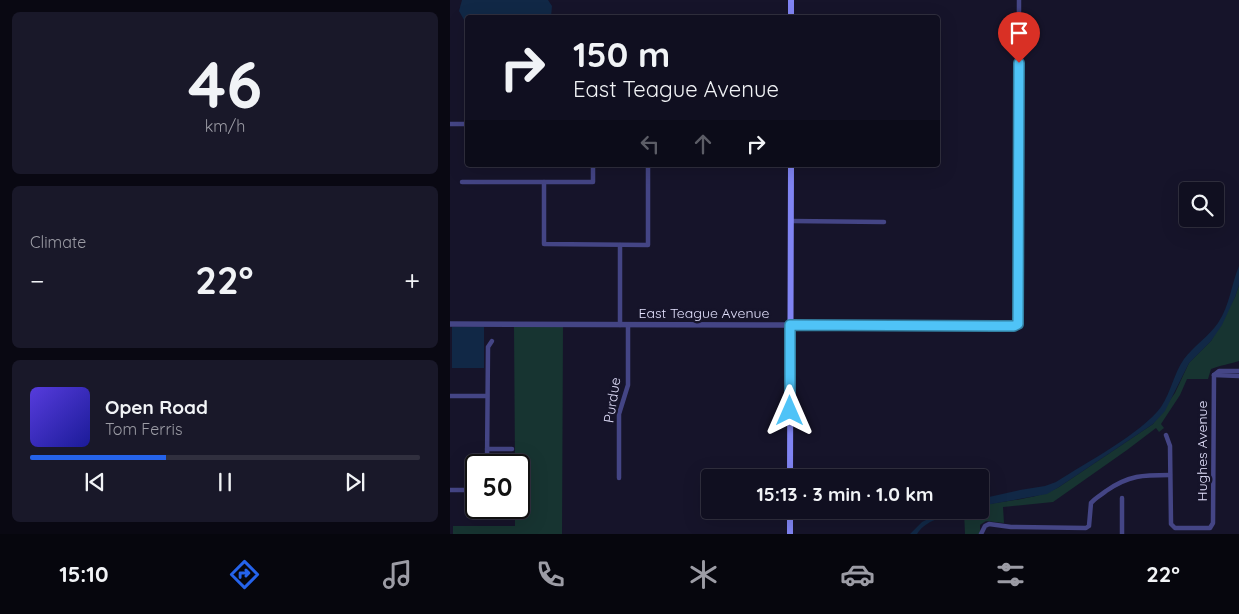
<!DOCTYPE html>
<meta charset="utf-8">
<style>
:root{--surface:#100f20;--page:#191829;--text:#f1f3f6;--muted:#9c9ca5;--line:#302f3e;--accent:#2563eb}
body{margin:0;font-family:Quicksand,sans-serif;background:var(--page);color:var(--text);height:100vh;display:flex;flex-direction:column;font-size:19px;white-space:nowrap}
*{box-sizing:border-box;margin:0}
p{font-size:16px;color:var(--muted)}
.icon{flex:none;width:28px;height:28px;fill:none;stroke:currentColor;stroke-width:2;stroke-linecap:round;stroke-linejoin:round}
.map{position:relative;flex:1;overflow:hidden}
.side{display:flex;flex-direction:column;gap:12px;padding:12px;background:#090812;width:450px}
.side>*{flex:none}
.banner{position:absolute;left:15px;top:15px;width:475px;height:152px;border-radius:5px;box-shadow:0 5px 20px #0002,0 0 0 1px var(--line);background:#100f20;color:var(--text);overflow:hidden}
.buttons{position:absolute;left:729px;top:182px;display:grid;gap:10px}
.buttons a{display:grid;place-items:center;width:45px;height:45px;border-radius:5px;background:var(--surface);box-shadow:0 5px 20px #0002,0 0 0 1px var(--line);font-size:25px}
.speed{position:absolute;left:15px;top:454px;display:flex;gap:10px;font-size:25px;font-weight:700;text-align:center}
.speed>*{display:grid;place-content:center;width:65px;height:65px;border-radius:50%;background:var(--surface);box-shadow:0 5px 20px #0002,0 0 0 1px var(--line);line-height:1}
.speed .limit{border:2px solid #111;border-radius:8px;background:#fff;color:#111}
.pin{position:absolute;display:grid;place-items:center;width:42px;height:42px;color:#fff;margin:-51px -21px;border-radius:50% 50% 50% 0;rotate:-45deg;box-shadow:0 0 5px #0007}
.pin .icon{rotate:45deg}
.me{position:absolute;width:55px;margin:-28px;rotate:0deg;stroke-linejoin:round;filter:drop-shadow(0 0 4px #0008)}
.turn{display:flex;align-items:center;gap:18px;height:105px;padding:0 25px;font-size:22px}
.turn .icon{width:65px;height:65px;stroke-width:2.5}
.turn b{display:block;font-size:35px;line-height:42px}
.lanes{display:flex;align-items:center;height:48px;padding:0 25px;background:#0003;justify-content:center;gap:25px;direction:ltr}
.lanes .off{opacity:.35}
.big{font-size:38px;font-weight:700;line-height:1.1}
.side .card{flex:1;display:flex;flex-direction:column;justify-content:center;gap:8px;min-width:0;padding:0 18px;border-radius:8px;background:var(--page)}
.side .dial{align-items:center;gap:0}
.dial b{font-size:65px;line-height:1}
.song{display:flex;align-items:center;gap:15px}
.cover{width:60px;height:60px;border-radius:8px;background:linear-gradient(135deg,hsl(250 70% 55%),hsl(240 70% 35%))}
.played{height:5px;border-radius:2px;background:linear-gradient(90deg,var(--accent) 35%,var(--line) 35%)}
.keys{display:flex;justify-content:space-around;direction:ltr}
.heat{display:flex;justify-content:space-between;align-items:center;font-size:28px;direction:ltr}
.trip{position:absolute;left:251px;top:469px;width:288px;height:50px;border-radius:5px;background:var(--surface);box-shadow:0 5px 20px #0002,0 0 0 1px var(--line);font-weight:700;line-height:50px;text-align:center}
.menu{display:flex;height:80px;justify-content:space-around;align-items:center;background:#06060d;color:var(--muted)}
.menu .icon{width:35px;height:35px}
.menu .current{color:var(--accent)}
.menu b{font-size:22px;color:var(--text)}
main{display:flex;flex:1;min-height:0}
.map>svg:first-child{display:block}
</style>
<main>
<section class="side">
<div class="card dial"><b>46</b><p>km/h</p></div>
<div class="card"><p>Climate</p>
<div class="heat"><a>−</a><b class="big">22°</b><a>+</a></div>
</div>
<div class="card">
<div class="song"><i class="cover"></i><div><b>Open Road</b><p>Tom Ferris</p></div></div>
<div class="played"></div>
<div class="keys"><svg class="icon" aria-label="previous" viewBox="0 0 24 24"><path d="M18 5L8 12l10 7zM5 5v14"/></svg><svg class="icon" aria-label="pause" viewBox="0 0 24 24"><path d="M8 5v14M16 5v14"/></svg><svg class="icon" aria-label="next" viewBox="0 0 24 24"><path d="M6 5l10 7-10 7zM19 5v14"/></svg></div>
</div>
</section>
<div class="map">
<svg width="789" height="534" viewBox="0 0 789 534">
<rect width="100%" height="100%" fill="#16142a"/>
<g fill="#173431">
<path d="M 789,285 L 789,361 C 780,364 771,365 761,369 L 758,379 L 737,379 L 730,395 L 711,424 L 714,428 L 709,432 L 706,428 L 677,450 L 603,502 L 553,507 L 554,523 L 536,521 L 530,525 L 530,534 L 515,534 L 514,511 L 530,510 L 530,506 C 556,500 586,500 609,487 L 703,424 L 725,393 L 739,363 L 761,341 L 785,297 Z"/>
<polygon points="64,327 113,327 112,534 3,534 3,526 65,526 65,508 69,508 69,465 65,465"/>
</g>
<g fill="#112846">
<polygon points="12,0 98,0 102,6 101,17 18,18 17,25 9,11"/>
<path d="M 789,266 L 789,285 L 785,297 L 772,325 L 761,341 L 739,363 L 715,411 L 703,424 L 609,487 L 597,494 L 530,506 L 530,499 L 570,490 L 595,486 L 606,482 C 634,464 692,433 711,407 C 721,392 724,373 734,359 C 744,346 759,336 768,323 C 780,305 781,285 789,266 Z"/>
<rect x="2" y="327" width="32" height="41"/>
<path d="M 496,510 L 517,510 C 501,515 477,518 467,534 L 460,534 L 472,522 Z"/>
</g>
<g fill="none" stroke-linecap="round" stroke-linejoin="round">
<g stroke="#444585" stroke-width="4.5">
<polyline points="0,124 18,124"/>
<polyline points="12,182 143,182 143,165"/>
<polyline points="94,182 94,244 198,245 198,165"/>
<polyline points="341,221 434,222"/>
<polyline points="170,325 170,245"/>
<polyline points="340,325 545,327 564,326 568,323 569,0"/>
<polyline points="764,375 769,371 789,371"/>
<polyline points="764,375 789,376"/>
<polyline points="0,396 37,396"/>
<polyline points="716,435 720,446 721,524 725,528 760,528 763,523 764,375"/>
<polyline points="37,449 62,449"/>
<polyline points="37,465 38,347 42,341"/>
<polyline points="169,478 169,414 178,385 178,325"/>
<polyline points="452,478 458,472"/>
<polyline points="0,490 26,490"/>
<polyline points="340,511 405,510"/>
<polyline points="36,515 36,508"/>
<path d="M 531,534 L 535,526 L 539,524 L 561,527 L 636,528 L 639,526 L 641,503 C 645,498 651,495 656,491 C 679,475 693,475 720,475"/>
<polyline points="672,534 672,498"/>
</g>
<polyline stroke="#444585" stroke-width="5.5" points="0,324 340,325"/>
<g stroke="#8084f3" stroke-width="6">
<polyline points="341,18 341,0"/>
<polyline points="340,478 341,165"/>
<polyline points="340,534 340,510"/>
</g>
</g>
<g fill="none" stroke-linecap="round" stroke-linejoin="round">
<g stroke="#337fa1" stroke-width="12">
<polyline id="route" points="340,411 340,325 545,326 564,326 568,324 569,63"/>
</g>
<use href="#route" stroke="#4fc3f7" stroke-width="9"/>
</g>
<g text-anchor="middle" stroke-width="5" stroke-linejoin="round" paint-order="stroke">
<g font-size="14" fill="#e2e0fc" stroke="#16142a">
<text x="254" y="318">East Teague Avenue</text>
<text transform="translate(162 400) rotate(-81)" y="5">Purdue</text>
<text transform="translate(752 451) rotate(-90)" y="5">Hughes Avenue</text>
</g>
</g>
</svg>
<div class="buttons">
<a><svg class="icon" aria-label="search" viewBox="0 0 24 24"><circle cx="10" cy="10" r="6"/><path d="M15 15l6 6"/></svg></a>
</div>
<div class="speed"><div class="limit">50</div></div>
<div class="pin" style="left:569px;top:63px;background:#d93025"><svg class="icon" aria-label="arrive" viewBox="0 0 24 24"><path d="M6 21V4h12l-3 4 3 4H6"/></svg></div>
<svg class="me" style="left:340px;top:411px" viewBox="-20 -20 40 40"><path d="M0-17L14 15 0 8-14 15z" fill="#4fc3f7" stroke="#fff" stroke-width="4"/></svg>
<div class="trip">15:13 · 3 min · 1.0 km</div>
<div class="banner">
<div class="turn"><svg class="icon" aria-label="right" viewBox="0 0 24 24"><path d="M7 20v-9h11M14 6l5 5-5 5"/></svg><div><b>150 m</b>East Teague Avenue</div></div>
<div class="lanes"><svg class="icon off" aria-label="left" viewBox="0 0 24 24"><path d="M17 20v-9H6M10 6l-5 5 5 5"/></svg><svg class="icon off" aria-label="ahead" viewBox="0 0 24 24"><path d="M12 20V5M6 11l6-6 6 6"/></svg><svg class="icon" aria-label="right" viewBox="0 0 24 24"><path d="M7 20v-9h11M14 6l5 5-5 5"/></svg></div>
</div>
</div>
</main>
<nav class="menu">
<b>15:10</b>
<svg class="icon current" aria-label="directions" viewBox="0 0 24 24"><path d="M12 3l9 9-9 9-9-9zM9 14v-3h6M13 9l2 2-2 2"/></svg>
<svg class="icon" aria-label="music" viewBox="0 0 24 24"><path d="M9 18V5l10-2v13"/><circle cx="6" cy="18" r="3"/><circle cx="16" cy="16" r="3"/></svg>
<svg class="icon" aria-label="phone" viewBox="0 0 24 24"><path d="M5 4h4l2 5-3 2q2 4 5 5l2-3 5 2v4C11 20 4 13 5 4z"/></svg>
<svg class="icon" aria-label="climate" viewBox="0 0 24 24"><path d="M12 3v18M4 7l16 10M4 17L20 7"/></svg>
<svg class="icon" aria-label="car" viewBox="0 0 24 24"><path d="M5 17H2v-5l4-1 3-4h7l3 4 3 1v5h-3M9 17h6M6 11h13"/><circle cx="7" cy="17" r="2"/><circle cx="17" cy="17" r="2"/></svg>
<svg class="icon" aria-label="filters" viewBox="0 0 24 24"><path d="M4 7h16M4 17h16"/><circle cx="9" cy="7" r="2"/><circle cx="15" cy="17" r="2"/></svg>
<b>22°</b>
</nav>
